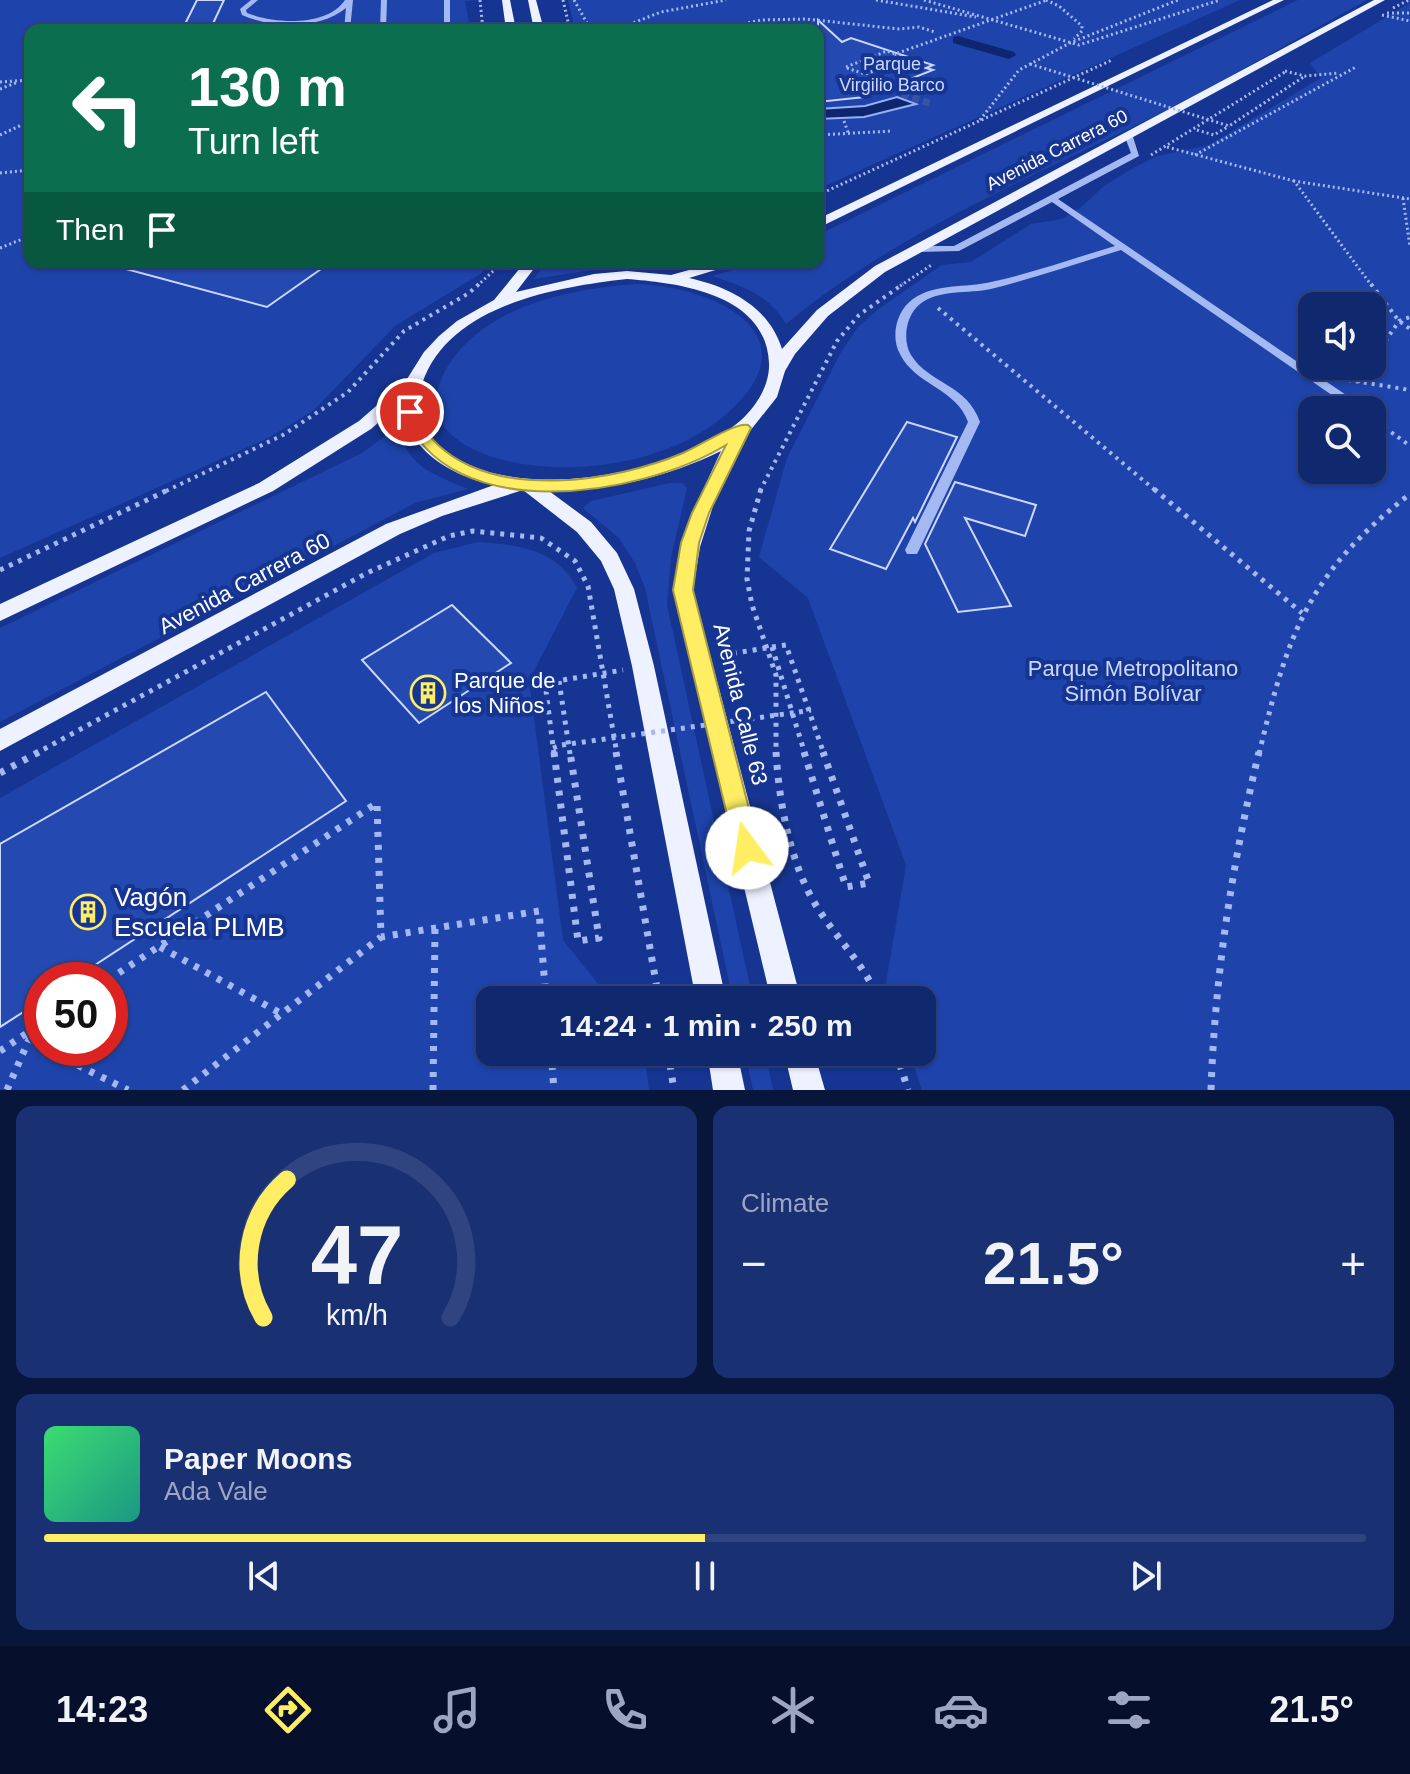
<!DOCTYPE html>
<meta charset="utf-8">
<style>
:root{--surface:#10286e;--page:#193073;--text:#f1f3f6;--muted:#9ca6c2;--line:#304481;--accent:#ffee64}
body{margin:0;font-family:Arial,sans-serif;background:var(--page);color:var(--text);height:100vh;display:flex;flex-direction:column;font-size:30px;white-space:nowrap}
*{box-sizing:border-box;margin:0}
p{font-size:26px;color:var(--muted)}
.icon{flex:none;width:44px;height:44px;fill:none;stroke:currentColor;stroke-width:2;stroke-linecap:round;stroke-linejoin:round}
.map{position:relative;height:1090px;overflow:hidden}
.panel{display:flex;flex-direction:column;gap:16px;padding:16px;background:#09163c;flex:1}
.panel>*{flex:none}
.hud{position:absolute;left:24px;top:24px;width:800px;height:244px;border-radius:16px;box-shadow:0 2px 6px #0004,0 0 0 2px var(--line);background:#0b6e4f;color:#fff;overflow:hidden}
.tools{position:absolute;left:1298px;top:292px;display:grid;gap:16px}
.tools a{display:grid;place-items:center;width:88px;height:88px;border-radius:16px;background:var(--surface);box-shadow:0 2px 6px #0004,0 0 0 2px var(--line);font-size:40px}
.speed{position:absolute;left:24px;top:962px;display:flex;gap:16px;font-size:40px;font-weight:700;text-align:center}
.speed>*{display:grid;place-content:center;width:104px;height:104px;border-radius:50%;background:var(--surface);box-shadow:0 2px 6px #0004,0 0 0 2px var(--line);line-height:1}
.speed .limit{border:12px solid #d22;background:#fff;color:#111}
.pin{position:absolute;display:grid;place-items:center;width:68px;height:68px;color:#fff;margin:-34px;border:4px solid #fff;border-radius:50%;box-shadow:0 2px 8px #0007}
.me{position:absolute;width:88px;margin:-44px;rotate:346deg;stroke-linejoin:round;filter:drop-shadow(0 0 6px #0008)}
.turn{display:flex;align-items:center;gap:28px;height:168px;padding:0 32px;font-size:36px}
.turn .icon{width:104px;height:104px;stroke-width:2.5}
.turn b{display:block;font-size:56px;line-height:68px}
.then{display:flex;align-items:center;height:76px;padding:0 32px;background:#0003;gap:16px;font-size:30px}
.big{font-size:60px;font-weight:600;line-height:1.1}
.panel .tile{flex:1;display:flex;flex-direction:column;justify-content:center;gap:12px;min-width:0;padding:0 28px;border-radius:16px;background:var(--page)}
.panel .dial{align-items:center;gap:0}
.dial svg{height:208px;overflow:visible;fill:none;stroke:var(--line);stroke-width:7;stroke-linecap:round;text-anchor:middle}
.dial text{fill:var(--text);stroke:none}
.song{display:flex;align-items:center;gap:24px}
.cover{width:96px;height:96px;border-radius:12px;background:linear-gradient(135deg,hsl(140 70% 55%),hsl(170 70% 35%))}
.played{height:8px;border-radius:4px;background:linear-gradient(90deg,var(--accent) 50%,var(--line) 50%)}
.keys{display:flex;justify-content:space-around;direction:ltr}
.heat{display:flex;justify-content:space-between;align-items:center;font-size:44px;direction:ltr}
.panel .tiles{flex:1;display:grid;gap:16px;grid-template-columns:1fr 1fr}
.tile:last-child{grid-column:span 2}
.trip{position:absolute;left:476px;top:986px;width:460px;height:80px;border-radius:16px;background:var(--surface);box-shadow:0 2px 6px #0004,0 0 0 2px var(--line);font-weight:600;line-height:80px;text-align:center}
.dock{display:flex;height:128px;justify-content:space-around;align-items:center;background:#06102c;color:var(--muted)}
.dock .icon{width:56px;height:56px}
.dock .on{color:var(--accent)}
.dock b{font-size:36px;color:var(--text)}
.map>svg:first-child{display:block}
</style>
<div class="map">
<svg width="1410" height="1090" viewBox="0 0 1410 1090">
<rect width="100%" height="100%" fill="#163592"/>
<g fill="#1e44ac" fill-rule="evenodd">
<polygon points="0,0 483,0 465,1 470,30 30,30 30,262 492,262 480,274 395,326 313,411 268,438 0,558"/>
<polygon points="568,0 1240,0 818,189 818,30 575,30"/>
<path d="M 1298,0 L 1367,0 C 1295,39 1223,82 1149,119 C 1025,180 892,236 786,324 C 770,295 742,286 712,276 L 762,262 L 818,262 L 818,235 Z"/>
<path d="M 1410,3 L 1410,1090 L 922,1090 L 909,1052 L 922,1052 L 922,1000 L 891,1000 L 886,983 L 906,865 L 808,598 L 759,557 L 787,458 L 840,354 L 858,327 L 880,308 L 942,265 L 971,262 L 1031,224 L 1062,219 L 1080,208 L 1104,186 L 1135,167 L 1158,156 L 1209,145 L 1321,78 L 1310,63 ZM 1312,306 L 1372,306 L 1372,366 L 1312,366 ZM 1312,410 L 1372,410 L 1372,470 L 1312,470 Z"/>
<polygon points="546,262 603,262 611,267 534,279"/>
<path d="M 636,284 C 722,287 820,340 719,420 C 664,464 570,477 504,460 C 482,455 449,441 439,418 C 432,402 439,380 448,366 C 487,305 569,289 636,284 Z"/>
<path d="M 399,426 C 404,465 434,475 468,489 L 415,503 L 0,722 L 0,628 L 362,453 Z"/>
<polygon points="670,483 682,483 687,488 671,557 667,605 753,1000 733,1000 645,588 635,563 619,538 583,508 591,501"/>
<path d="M 478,542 C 518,545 557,549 577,588 L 529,680 L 563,940 L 611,1000 L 490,1000 L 490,1052 L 644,1052 L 649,1090 L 0,1090 L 0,798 L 434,553 ZM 42,980 L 110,980 L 110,1048 L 42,1048 Z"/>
<polygon points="745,1052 765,1052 773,1090 753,1090"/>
</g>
<polygon fill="#0e266f" stroke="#96b1f4" stroke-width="2" points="897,97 916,104 864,117 818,119 818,109 865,106"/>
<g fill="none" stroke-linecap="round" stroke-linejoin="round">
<polygon fill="#0e266f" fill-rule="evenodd" points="958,36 1014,52 1016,55 1009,59 953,43 953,37"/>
</g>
<g fill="#2449b1" stroke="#cbd8fc" stroke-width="2">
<polygon points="197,0 224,0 210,30 182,30"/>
<polygon points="818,20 842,42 851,38 933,65 926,68 933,70 865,97 818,102"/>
<polygon points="126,262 331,262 267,307 126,269"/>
<polygon points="907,422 957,437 915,522 913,518 886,569 830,549"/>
<polygon points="955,482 1036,505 1025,536 965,518 1011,606 958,612 925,544"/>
<polygon points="452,605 511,663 419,723 362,660"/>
<polygon points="266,692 346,801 72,980 42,980 42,1000 0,1027 0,844"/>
</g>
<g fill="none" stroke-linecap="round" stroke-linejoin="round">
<polyline stroke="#3953a2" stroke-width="7" stroke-dasharray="7 4" stroke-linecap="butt" points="902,94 932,104"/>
<g stroke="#a4b9f1" stroke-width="3" stroke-dasharray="2 3" stroke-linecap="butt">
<polyline points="480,0 483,30"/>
<polyline points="563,0 570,30"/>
<polyline points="574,0 591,30"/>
<polyline points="876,0 976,17"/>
<polyline points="924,0 1079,45 1220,0"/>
<polyline points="1046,0 1059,6 1082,26 1082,31 1074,39"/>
<polyline points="1393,8 1409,0"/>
<polyline points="1387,13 1410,13"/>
<polyline points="1382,15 1410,21"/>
<polyline points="615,30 661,12 726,0"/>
<polyline points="714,30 761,20 806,19 899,29 919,27 935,32"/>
<polyline points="794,30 796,27"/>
<polyline points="846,67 887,51 895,54 1047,0"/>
<polyline points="847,68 865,74 907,59 895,54"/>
<polyline points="1285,71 1305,76 1339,73"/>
<polyline points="0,82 30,80"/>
<polyline points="0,89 18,82"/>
<polyline points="980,120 1019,70 1070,43 1178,0"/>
<polyline points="844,121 849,135"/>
<polyline points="1197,130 1214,135 1229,126"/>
<polyline points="0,135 30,121"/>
<polyline points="818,135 892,131"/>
<polyline points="1167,147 1294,181"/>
<polyline points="1151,155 1285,72"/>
<polyline points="1195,155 1356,67"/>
<polyline points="0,173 30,170"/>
<polyline points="818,195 1112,60"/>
<polyline points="1403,198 1410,247"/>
<polyline points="0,248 30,236"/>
<polyline points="477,286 503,262"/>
<polyline points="900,286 933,264"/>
<polyline points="1372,286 1294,181 1410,199"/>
</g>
<g stroke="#a4b9f1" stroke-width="4" stroke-dasharray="3 5" stroke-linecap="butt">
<polyline points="1371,284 1399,321 1410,329"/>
<polyline points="938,308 1156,491"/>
<polyline points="1372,361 1399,321 1410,317"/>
<polyline points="1348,380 1410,390"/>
<polyline points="1358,382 1369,366"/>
<polyline points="1372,418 1410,446"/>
<polyline points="166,491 283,435 348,392 404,331 469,293 479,284"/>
<polyline points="760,491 837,341 859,315 903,284"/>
</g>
<g stroke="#a4b9f1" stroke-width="5" stroke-dasharray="4 6" stroke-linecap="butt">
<polyline points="761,489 749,531 747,579 752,605 776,675 776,754"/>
<polyline points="1154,489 1302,613"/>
<polyline points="0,570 170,489"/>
<polyline points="772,647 805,754"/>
<polyline points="772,647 786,645 824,754"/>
<polyline points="723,655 772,647"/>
<polyline points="559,681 570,754"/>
<polyline points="799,712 811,710"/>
<polyline points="553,748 562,745"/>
<polyline points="35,754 367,573 449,536 473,531 541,538 575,561 588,586 617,754"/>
<polyline points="554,754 545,683 623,670"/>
<path d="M 1259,754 C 1288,633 1308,573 1410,494"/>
</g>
<g stroke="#a4b9f1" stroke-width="7" stroke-dasharray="5 8" stroke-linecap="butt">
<polyline points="554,752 578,941 599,938 570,752"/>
<polyline points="616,752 659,1000"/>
<path d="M 776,752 C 779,802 790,864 817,907 C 837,939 864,964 879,1000"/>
<polyline points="804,752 846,887 869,883 823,752"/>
<polyline points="0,773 39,752"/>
<polyline points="160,947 282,1014"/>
<polyline points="108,980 377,803 381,937 539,911 546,1000"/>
<polyline points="35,1029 42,1047"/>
<polyline points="43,1048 128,1090"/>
<polyline points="0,1051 42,1023"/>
<polyline points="551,1052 554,1090"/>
<polyline points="668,1052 674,1090"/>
<polyline points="896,1052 908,1090"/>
<polyline points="7,1090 34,1028"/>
<polyline points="183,1090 381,937"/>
<polyline points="433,1090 435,929"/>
<path d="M 1211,1090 C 1215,975 1232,864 1259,752"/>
</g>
<g fill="#a4b9f1" fill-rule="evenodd">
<path d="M 251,0 L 258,0 L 246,10 L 247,13 C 274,24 327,27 345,0 L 353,0 L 350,30 L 344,30 L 346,8 C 320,30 271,28 242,15 L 240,9 Z"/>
<polygon points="381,0 387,0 386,30 380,30"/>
<rect x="444" y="0" width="6" height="30"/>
<path d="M 1129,135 L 1133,137 L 1139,156 L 1058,199 L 1352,399 L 1350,402 L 1342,402 L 1121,250 C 1078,263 1035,278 991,289 C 968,294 939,289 920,304 C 906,315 902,340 911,355 C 929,384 967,384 980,422 L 919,550 L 917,554 L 907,554 L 905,550 L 968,422 C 956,388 915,385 900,354 C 890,336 897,310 913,299 C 935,283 966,288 991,282 C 1033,273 1074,258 1115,246 L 1052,202 L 959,251 L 917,252 L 912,249 L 917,246 L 954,246 L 1131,153 L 1125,137 Z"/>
</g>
<g fill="#eef1ff" fill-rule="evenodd">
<polygon points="502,0 510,0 516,30 506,30"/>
<polygon points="528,0 536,0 544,30 534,30"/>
<polygon points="1273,0 1284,0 818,228 818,219"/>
<path d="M 1374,0 L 1385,0 L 885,272 L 828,316 L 795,354 L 785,371 L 777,397 L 750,431 L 713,506 L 700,547 L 693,590 L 801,1000 L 771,1000 L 673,590 L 686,527 L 721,451 C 668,477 609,491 549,491 L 591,522 L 617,553 L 634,589 L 654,666 L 726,1000 L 696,1000 L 632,666 L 614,589 L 601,561 L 577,532 L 523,490 L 442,516 L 400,534 L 0,751 L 0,729 L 386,524 L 494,485 C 453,477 402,448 403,401 L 371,429 L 273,491 L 0,621 L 0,604 L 259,483 L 359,421 L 407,379 L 424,352 L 439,336 L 457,321 L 494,300 L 525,262 L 539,262 L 516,292 L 594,274 L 627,271 L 671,275 L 718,262 L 742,262 L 689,278 C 730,287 769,307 782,349 L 817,310 L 875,266 ZM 627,279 C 680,283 766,294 769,363 C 770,385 756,407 740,421 C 675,477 483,514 427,431 C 418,418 418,399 422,384 C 448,305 556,287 627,279 Z"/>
<polygon points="707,1052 737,1052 745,1090 713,1090"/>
<polygon points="784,1052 814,1052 825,1090 793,1090"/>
</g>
<polyline stroke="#a4b9f1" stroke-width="3" stroke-dasharray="2 3" stroke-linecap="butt" points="1030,64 1229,126 1305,76"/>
<polyline stroke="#a4b9f1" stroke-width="5" stroke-dasharray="4 6" stroke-linecap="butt" points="562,745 799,712"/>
</g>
<path fill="#ffee64" stroke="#a69b41" stroke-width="2" d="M 410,407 L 416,408 C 423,421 426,434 438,445 C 498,500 614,482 683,453 C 698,447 735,422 748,425 L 751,428 L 709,513 L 699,543 L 693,590 L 759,848 L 755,856 L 747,859 L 739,856 L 735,848 L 673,590 L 681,543 L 692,513 L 726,445 C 640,497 449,528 403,412 Z"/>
<defs>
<g id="building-ring" transform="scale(1.8)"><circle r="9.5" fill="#163592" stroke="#ffee64" stroke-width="1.5"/><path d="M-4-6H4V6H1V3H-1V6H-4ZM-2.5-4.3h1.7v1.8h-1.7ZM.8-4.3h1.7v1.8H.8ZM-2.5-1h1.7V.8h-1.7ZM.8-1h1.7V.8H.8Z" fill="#ffee64"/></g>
</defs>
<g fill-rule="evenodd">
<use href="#building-ring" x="428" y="693"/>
<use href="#building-ring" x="88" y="912"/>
</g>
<g text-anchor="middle" stroke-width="8" stroke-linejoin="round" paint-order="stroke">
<g font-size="18" fill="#cbd8fc" stroke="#163592">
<text x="892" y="70">Parque<tspan x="892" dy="21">Virgilio Barco</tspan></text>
</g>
<g font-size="18" fill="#fff" stroke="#163592">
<text transform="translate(1057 150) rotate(-27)" y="6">Avenida Carrera 60</text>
</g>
<g font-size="22" fill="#fff" stroke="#163592">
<text transform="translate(244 583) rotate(-28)" y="8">Avenida Carrera 60</text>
<text transform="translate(741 704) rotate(76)" y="8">Avenida Calle 63</text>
</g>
<g font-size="22" fill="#cbd8fc" stroke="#163592">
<text x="1133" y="676">Parque Metropolitano<tspan x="1133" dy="25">Simón Bolívar</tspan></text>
</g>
<g font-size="22" fill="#fff" stroke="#163592" text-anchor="start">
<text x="454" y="688">Parque de<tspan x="454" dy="25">los Niños</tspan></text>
</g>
<g font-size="26" fill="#fff" stroke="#163592" text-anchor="start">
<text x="114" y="906">Vagón<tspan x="114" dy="30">Escuela PLMB</tspan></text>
</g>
</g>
</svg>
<div class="tools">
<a><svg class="icon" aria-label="sound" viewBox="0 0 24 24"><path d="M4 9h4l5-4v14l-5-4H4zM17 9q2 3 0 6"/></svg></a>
<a><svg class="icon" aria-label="search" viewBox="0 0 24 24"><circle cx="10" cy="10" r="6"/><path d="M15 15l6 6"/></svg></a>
</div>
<div class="speed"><div class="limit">50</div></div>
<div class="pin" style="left:410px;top:412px;background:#d93025"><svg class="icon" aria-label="arrive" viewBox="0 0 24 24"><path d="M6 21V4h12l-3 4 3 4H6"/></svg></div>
<svg class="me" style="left:747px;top:848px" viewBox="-20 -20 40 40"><circle r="19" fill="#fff"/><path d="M0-13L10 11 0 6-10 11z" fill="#ffee64"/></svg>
<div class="trip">14:24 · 1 min · 250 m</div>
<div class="hud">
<div class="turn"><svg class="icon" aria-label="left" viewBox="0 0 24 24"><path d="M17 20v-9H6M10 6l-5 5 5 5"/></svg><div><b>130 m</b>Turn left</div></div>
<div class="then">Then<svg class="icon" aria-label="arrive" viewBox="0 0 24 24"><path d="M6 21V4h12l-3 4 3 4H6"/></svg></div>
</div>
</div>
<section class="panel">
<div class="tiles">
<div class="tile dial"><svg viewBox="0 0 100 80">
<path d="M14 69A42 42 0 1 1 86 69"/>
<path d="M14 69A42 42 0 0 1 23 16" stroke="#ffee64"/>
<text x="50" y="56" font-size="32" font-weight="700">47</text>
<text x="50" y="72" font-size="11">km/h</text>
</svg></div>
<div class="tile"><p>Climate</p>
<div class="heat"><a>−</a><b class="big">21.5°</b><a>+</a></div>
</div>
<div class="tile">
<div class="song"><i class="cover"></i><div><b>Paper Moons</b><p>Ada Vale</p></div></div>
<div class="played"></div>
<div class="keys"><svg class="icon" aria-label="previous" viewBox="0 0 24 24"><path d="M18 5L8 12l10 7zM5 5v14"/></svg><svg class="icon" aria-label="pause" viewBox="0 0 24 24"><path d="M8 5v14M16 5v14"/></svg><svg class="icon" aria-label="next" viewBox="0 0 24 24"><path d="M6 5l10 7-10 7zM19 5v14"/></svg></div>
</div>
</div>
</section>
<nav class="dock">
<b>14:23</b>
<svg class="icon on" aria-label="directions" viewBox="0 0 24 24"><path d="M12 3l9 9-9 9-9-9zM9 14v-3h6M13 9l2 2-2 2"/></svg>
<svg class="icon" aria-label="music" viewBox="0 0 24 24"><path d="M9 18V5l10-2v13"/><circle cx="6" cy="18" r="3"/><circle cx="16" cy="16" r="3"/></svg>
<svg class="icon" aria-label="phone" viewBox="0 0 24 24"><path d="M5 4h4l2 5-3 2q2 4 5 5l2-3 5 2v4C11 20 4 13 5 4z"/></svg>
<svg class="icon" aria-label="climate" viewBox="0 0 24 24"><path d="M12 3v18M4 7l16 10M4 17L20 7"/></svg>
<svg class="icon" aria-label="car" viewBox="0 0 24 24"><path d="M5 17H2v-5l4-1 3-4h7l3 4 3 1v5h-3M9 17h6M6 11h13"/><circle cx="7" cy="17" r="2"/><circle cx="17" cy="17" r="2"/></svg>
<svg class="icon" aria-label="filters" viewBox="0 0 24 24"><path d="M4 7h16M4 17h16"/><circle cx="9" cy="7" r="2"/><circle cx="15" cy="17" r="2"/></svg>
<b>21.5°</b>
</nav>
